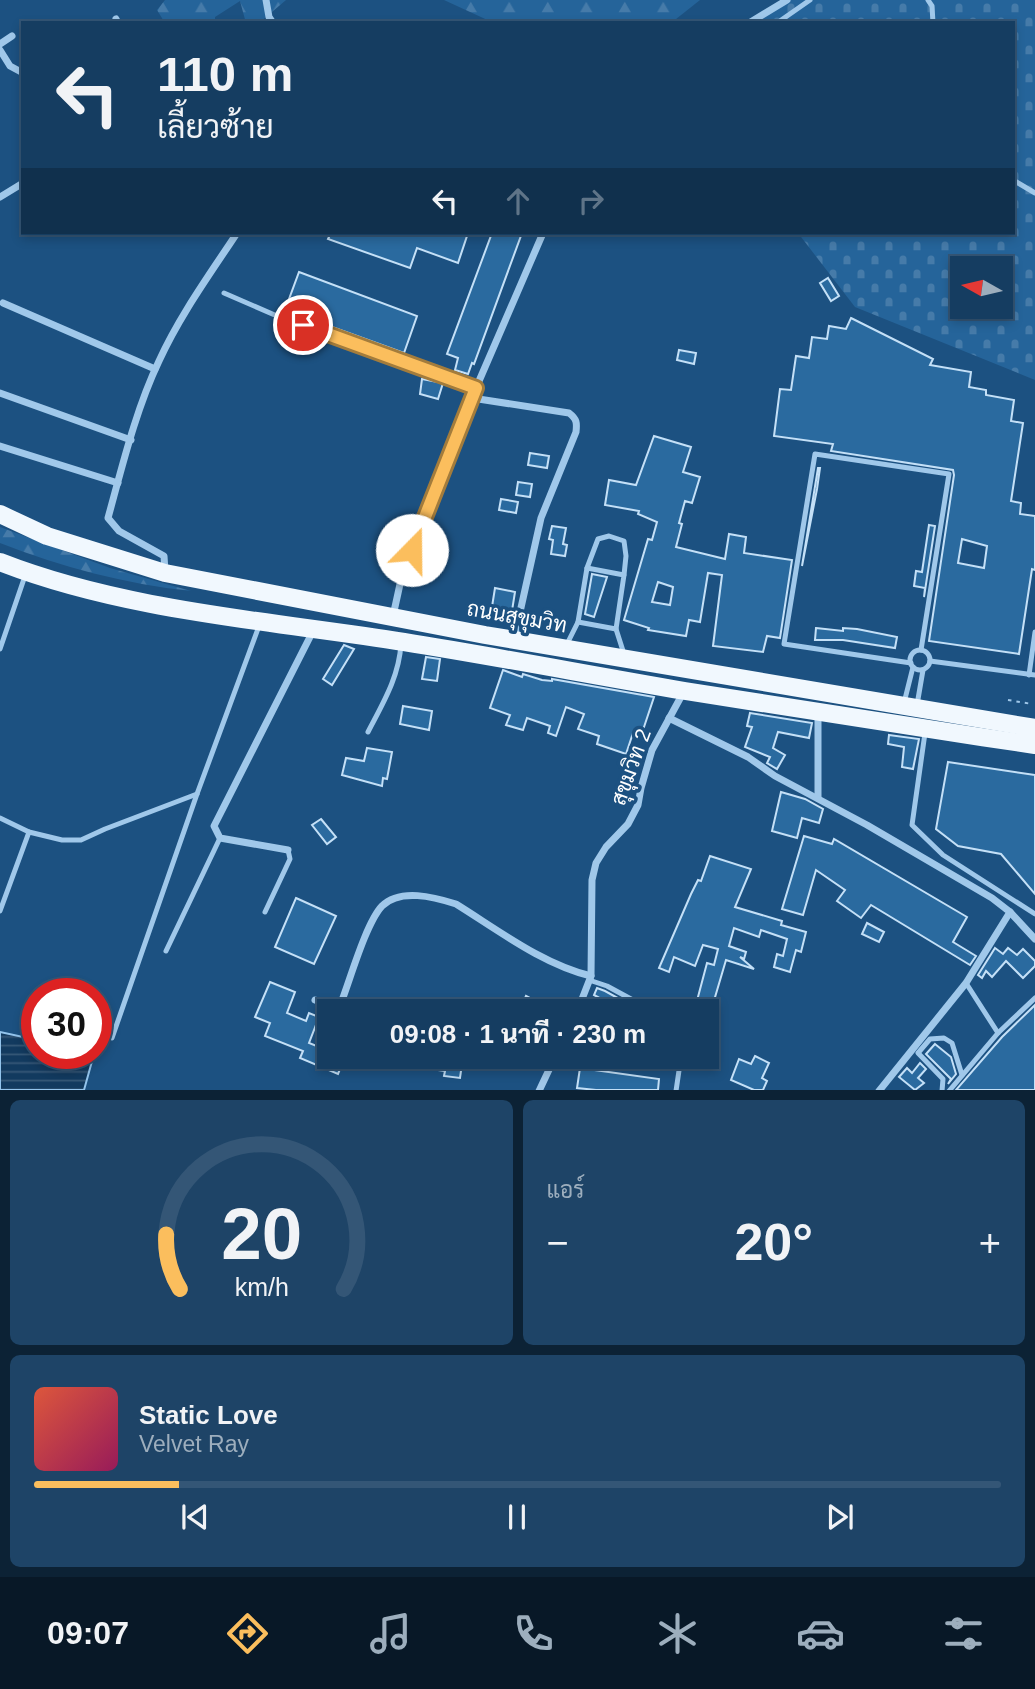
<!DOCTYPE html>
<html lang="th">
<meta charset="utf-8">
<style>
:root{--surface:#153d61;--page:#1e4467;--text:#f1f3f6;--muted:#9daebd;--line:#345676;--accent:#fbbe5d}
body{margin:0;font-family:Arial,Sarabun,sans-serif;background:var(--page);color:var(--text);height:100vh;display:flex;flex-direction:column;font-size:26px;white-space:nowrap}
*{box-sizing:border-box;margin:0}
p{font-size:23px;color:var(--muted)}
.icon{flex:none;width:38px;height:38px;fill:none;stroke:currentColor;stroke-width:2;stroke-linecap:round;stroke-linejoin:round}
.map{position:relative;height:1090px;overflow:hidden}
.sheet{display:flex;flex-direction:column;gap:10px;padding:10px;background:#0c2235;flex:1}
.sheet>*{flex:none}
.hud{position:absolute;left:21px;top:21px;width:994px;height:214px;border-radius:0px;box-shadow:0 4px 10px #0003,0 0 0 2px var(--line);background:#153d61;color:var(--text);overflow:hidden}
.needle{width:46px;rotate:278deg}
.tools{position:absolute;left:950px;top:256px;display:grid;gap:14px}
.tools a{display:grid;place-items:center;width:63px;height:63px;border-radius:0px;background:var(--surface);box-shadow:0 4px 10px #0003,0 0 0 2px var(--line);font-size:35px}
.speed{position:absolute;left:21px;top:978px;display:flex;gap:14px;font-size:35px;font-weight:700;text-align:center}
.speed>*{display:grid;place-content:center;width:91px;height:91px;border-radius:50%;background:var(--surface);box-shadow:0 4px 10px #0003,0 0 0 2px var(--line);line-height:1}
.speed .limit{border:10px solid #d22;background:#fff;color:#111}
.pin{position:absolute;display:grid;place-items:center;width:60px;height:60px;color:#fff;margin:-30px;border:4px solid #fff;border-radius:50%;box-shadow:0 2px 7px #0007}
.me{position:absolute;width:77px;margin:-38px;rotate:22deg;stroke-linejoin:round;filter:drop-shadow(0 0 5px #0008)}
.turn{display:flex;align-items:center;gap:24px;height:147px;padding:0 21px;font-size:32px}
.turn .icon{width:91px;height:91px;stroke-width:2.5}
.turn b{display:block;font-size:49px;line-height:60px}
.lanes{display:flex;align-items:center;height:66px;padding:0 21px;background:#0003;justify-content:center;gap:35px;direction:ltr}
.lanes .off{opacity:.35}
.big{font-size:52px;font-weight:800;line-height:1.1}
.sheet .widget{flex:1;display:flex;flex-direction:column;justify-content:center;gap:10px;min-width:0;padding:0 24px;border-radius:10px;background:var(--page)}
.sheet .dial{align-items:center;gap:0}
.dial svg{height:182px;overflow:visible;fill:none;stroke:var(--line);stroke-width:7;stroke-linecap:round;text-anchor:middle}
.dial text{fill:var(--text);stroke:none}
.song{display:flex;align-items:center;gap:21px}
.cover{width:84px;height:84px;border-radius:10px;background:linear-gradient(135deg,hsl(10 70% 55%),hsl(330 70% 35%))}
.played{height:7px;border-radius:4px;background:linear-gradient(90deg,var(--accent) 15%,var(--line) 15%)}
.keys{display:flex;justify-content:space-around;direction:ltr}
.heat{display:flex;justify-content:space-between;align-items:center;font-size:38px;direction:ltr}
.sheet .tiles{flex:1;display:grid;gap:10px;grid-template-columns:1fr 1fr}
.widget:last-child{grid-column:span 2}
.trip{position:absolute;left:317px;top:999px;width:402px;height:70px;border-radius:0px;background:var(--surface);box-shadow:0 4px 10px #0003,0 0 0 2px var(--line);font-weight:800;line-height:70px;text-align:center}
.tab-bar{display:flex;height:112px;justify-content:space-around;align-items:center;background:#081827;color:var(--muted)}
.tab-bar .icon{width:49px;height:49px}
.tab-bar .on{color:var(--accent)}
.tab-bar b{font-size:32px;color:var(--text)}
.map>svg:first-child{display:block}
</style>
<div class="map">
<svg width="1035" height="1091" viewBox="0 0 1035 1091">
<defs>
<pattern id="forest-firs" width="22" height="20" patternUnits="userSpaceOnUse" patternTransform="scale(1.75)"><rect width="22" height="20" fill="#25649a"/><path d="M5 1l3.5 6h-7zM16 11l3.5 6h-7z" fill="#467ba9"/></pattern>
<pattern id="cemetery-stones" width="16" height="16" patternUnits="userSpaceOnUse" patternTransform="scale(1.75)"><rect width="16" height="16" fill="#25649a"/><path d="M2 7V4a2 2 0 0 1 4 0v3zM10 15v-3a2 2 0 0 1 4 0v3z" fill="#467ba9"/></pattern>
<pattern id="water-rules" width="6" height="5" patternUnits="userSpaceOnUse" patternTransform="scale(1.75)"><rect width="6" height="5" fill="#123a5f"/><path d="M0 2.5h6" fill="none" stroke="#365877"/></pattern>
</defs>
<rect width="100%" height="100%" fill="#1c5181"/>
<g fill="url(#forest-firs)">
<polygon points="165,0 286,0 259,23 246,23 240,1 215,17 215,23 165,23 157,10"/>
<polygon points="444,0 700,0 671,23 494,23"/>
<path d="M 0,527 L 110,568 L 191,591 C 125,584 62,567 0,543 Z"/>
</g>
<path fill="url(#cemetery-stones)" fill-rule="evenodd" d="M 787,0 L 1035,0 L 1035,380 L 855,307 L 798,233 L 1013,233 L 1013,23 L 749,23 ZM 962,268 L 1001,268 L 1001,306 L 962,306 Z"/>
<polygon fill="url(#water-rules)" stroke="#93c4ec" stroke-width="2" points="0,1032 37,1040 37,1054 94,1054 84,1090 0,1090"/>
<g fill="#2a6a9f" stroke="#c4e0f7" stroke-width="2" fill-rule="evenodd">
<polygon points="331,233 468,233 458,263 417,248 410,268 328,239"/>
<polygon points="492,233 522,233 474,364 472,363 468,374 455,370 458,358 447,354"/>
<polygon points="299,272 417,316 404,353 285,310"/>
<polygon points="828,278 839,296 831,301 820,283"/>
<path d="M 851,318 L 933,359 L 930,365 L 971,372 L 969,387 L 986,390 L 986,395 L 1014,400 L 1011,421 L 1023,423 L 1011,501 L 1021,503 L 1020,514 L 1035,516 L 1035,570 L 1032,569 L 1019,654 L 929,641 L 954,475 L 953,470 L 831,451 L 833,444 L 774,436 L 780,389 L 791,390 L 796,356 L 809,358 L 812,337 L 827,339 L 829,326 L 846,329 ZM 962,539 L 987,546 L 984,568 L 958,563 Z"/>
<polygon points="679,350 696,353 694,364 677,360"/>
<polygon points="422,379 443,383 438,399 420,394"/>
<path d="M 654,436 L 691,447 L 683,472 L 700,477 L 692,503 L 685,501 L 679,523 L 682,524 L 676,547 L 725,559 L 729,534 L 746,537 L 744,553 L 792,560 L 780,638 L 767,636 L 763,652 L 713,646 L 722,575 L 708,573 L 700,622 L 689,620 L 686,636 L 648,630 L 649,628 L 624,620 L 648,539 L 652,540 L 657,522 L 638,514 L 639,511 L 605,505 L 609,480 L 636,485 ZM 658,582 L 673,587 L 670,605 L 652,602 Z"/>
<polygon points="530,453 549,456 547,468 528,465"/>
<polygon points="818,468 820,468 817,489 802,566"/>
<polygon points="518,482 532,484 530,497 516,495"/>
<polygon points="501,499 518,502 516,513 499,510"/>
<polygon points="929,525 935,526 924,597 925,588 914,586 916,571 922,572"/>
<polygon points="552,526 566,528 563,544 567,545 565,556 551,554 553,540 549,539"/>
<polygon points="592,574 607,577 594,617 585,614"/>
<polygon points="495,588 515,592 511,617 491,613"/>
<polygon points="816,628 843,631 843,628 857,629 897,637 895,648 843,640 815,640"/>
<polygon points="344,645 354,649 332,685 323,679"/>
<polygon points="426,657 440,659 437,681 422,679"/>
<polygon points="503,670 522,677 523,674 542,680 552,681 552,679 654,697 641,736 633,733 626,754 597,744 599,736 578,729 584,714 566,707 556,736 548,733 550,726 527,718 523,730 506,725 510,715 490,708"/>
<polygon points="403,706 432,711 429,730 400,724"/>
<polygon points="750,713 812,723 809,738 778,732 773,748 785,755 777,769 767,763 770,757 745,747 752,727 747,726"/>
<polygon points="889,735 919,739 913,769 902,767 904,747 888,744"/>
<polygon points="367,748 392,752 387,779 383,778 382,786 342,775 346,758 364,761"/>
<polygon points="948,762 1035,775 1035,894 1001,854 958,846 936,829"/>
<polygon points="781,792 805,799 823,809 819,823 802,818 797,838 772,831"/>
<polygon points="321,819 336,837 327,844 312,825"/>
<polygon points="804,836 832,844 834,839 967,917 953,942 976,956 970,965 871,905 861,918 837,901 845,890 816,870 803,915 782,909"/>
<polygon points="710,856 751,869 735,907 782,921 781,925 806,932 801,952 796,950 790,972 774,967 777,954 783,956 787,939 761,930 759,937 734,928 729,946 746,952 744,959 740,957 754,969 726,960 713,1004 709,1003 707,1012 694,1012 707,963 714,965 718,949 703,945 695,966 674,957 669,972 659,968 691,894 698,880 701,881"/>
<polygon points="296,898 336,916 314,964 275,947"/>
<polygon points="867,923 884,932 879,942 862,934"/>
<polygon points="995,948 1003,954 1008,948 1017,955 1023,949 1035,961 1035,966 1023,978 1006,961 992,977 986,971 982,978 978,975"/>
<polygon points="270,982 295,992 287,1013 306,1021 309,1013 319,1017 309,1043 329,1051 329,1057 345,1057 338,1074 300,1058 303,1051 265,1036 270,1023 255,1017"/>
<polygon points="597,988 605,991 643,1012 625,1012 594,995"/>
<polygon points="526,996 557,1012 519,1012"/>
<polygon points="1035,1005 1035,1090 956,1090 1002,1037"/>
<polygon points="935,1044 951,1057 956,1074 948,1084 951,1079 926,1054"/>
<polygon points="755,1056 769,1063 762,1078 767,1081 763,1090 754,1090 731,1080 739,1059 751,1064"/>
<polygon points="424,1057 462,1064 460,1078 444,1076 445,1071 423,1068"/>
<polygon points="920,1063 926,1069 918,1078 924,1083 915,1090 899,1077 907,1068 912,1073"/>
<polygon points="580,1068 659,1079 658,1090 596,1090 577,1088"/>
</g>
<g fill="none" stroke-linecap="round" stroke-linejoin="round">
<polyline stroke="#a0c8ea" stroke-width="2" stroke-dasharray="3.5 5" stroke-linecap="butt" points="1008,700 1032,704"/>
<g stroke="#a0c8ea" stroke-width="5">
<polyline points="928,0 932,6 933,23"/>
<polyline points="777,23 810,0"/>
<polyline points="1013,180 1035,193"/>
<polyline points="224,293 277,316 476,388"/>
<polyline points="587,568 598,539 609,536 624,541 626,556 624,575"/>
<polyline points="578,622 616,629"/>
<polyline points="567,644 578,622 587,568 624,575 616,629 624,654"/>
<polyline points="0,649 26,573"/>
<circle cx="920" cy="660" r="10"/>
<polyline points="930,661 1035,675"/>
<polyline points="911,663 784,644 815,454 949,474 921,650"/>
<polyline points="1029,675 1035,632"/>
<polyline points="904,703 913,667"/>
<polyline points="917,705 923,670"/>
<path d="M 368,732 C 383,703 399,677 401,644"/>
<polyline points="925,733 912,825 943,855 1035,914"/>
<polyline points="0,818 29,832 62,840 81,840 105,829 197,794"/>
<polyline points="0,911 29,832"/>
<polyline points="265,912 290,859 288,850"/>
<polyline points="166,951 220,838"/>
<polyline points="589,980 607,986 655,1012"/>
<polyline points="966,983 998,1033"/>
<polyline points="112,1038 197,794 259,626"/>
<polyline points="676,1091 681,1057"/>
<polyline points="942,1091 943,1079 918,1053 930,1039 944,1038 952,1043 962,1075"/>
<polyline points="949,1091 998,1033 1035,998"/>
</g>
<g stroke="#a0c8ea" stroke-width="7">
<polyline points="266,0 269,17 273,23"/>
<polyline points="116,19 118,23"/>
<polyline points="749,23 787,0"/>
<polyline points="0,44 12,36"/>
<polyline points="0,50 10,66 23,73"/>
<polyline points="0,197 23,183"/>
<polyline points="3,303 155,369"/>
<polyline points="0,393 131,440"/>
<path d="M 472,398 L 569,413 C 577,419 577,423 576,432 L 541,518 L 514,639"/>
<polyline points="0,446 118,483"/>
<path d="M 165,572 L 164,556 L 119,531 L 108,518 C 122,467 136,409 159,361 C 180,315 210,274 237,233"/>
<polyline points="393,616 402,575 476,388 543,233"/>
<polyline points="818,712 818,798"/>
<polyline points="669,718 748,757 775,776 867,825 992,898 1010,912 966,983 879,1091"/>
<polyline points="288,850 220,838 214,826 313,631"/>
<polyline points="1010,912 1035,939"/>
<path d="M 315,1000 C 325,1004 332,1008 341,1003 C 350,980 366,923 382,906 C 400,888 434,897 456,904 C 498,930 542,964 591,976"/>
<polyline points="577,1012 591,976 592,880 596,863 606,847 628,824 638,805 641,788 652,750 683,693"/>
<polyline points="539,1091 555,1057"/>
</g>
<g stroke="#f1f8fe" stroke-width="18">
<polyline points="0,514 47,536 165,573 485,635 1035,728"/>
<path d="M 0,562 C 125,611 272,621 404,642 C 498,657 591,675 685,691 C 801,710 918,728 1035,745"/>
</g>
</g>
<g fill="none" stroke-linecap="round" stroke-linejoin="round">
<g stroke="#a37c3c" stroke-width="18">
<polyline id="route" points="303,325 476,388 412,550"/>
</g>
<use href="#route" stroke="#fbbe5d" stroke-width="12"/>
</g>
<g text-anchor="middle" stroke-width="7" stroke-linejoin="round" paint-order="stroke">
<g font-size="21" fill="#fff" stroke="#1c5181">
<text transform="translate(517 617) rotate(10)" y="7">ถนนสุขุมวิท</text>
<text transform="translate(631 767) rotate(-70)" y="7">สุขุมวิท 2</text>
</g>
</g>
</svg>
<div class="tools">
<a><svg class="needle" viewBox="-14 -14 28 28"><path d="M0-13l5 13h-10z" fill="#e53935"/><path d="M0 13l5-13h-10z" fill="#9daebd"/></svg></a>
</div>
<div class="speed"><div class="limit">30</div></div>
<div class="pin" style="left:303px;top:325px;background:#d93025"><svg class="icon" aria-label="arrive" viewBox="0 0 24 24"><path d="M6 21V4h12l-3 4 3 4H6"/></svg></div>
<svg class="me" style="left:412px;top:550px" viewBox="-20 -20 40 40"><circle r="19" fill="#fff"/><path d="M0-13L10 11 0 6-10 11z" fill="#fbbe5d"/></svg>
<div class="trip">09:08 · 1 นาที · 230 m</div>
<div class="hud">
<div class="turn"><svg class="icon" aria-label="left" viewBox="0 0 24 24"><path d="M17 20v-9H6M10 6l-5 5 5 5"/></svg><div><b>110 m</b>เลี้ยวซ้าย</div></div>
<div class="lanes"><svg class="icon" aria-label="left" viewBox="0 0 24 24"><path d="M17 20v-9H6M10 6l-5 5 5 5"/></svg><svg class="icon off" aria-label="ahead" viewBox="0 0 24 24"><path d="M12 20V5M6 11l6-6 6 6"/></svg><svg class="icon off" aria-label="right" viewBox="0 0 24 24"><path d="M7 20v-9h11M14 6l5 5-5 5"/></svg></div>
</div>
</div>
<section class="sheet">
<div class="tiles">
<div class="widget dial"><svg viewBox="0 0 100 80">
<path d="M14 69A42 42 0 1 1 86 69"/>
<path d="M14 69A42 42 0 0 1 8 45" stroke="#fbbe5d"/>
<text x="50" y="56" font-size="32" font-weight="700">20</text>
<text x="50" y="72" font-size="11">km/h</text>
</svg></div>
<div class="widget"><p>แอร์</p>
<div class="heat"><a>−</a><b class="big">20°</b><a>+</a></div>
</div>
<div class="widget">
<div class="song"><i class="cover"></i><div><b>Static Love</b><p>Velvet Ray</p></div></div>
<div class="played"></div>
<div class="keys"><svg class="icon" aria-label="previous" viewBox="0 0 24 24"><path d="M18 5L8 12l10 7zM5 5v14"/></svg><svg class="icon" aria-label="pause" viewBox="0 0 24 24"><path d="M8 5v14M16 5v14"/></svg><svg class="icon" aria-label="next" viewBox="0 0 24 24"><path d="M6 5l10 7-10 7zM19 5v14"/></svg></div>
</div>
</div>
</section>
<nav class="tab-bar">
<b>09:07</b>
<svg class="icon on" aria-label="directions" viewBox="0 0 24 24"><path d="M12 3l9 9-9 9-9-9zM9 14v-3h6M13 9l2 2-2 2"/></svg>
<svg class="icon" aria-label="music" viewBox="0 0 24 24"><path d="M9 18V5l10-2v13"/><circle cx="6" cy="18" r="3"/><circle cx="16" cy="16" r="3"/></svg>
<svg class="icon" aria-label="phone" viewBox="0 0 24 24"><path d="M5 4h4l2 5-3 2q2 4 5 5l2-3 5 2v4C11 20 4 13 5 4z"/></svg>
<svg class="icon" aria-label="climate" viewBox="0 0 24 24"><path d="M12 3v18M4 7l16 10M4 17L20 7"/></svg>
<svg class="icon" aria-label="car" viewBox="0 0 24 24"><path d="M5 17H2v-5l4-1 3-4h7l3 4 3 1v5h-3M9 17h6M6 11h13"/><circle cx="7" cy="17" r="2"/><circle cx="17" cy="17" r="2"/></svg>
<svg class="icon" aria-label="filters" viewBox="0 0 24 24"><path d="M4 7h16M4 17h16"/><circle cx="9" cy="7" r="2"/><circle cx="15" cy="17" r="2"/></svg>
</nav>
